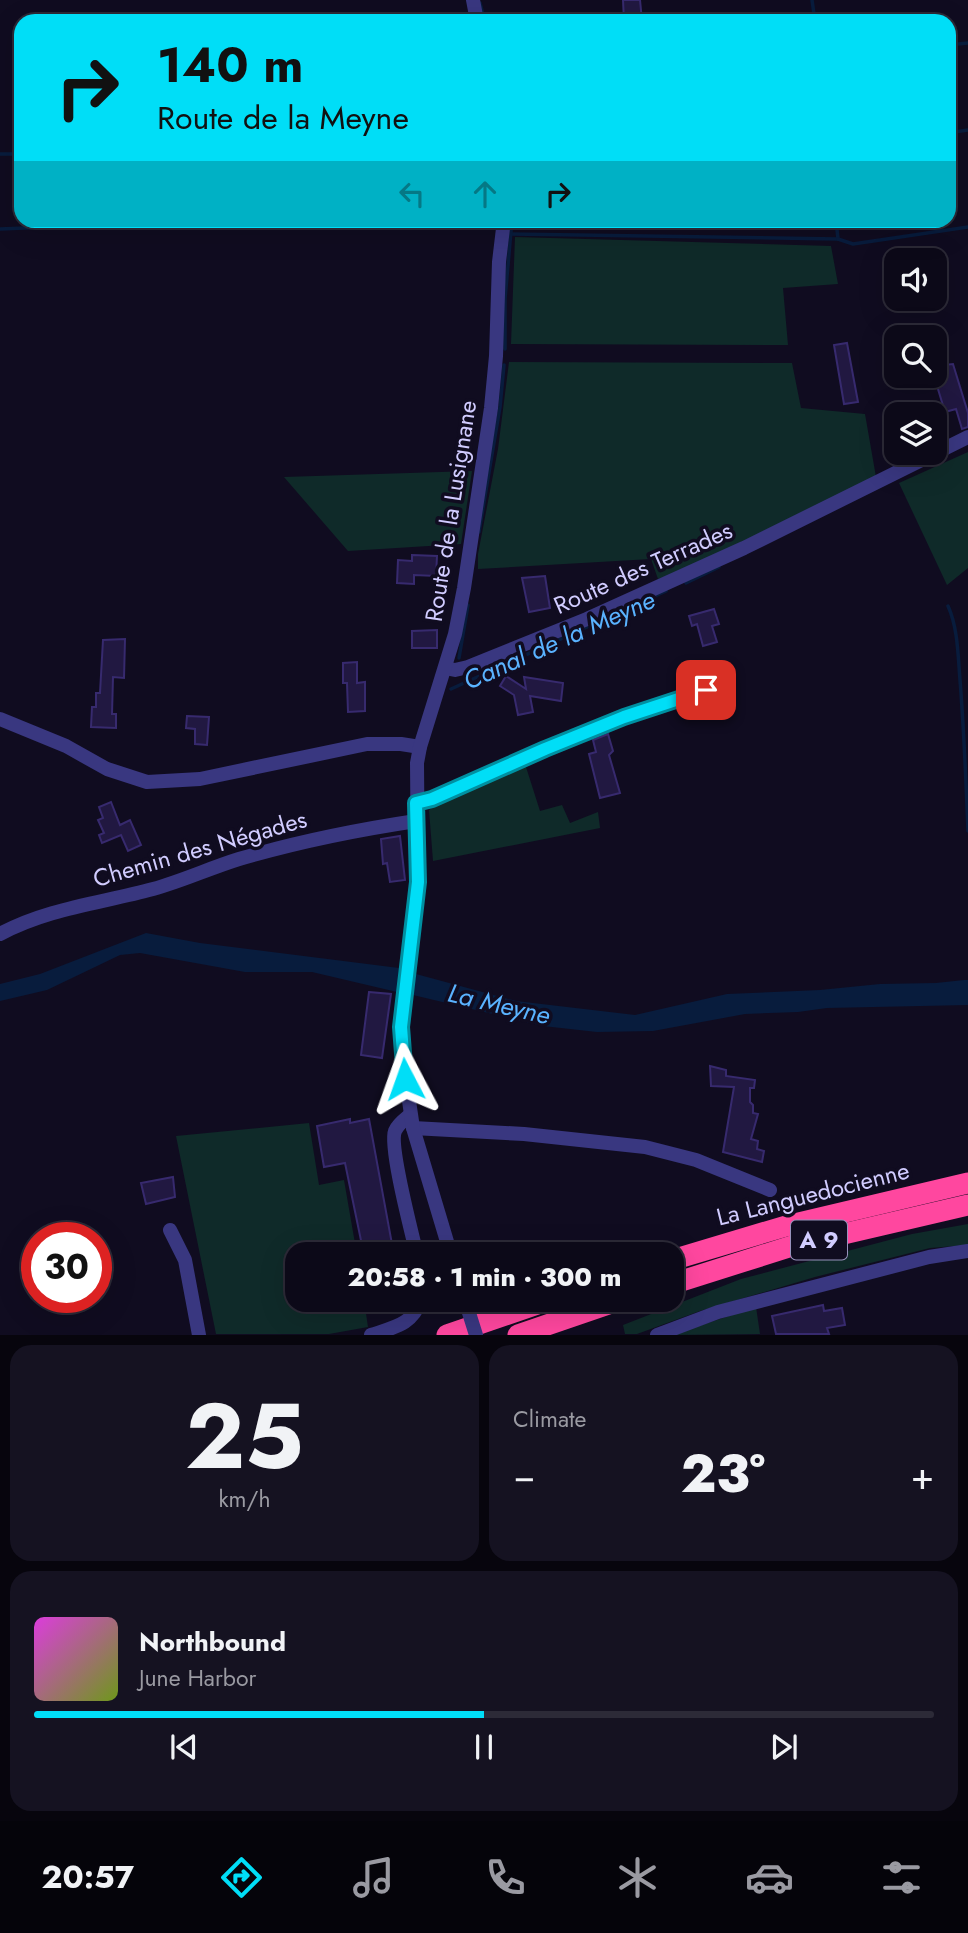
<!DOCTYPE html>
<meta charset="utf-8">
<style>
:root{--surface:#0c0918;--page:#151221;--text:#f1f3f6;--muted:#9a9aa2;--line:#2c2a37;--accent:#00def7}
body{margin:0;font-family:Jost,sans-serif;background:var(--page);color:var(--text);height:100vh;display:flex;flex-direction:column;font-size:26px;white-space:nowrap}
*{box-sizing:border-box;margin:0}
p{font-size:23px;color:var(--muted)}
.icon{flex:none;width:38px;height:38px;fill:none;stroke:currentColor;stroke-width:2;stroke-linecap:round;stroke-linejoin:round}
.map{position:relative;height:1335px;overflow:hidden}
.panel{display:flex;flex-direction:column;gap:10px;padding:10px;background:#07050d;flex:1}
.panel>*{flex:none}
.banner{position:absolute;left:14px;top:14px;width:942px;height:214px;border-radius:21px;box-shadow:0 7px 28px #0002,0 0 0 2px var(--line);background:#00def7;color:#111;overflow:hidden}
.controls{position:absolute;left:884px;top:248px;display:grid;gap:14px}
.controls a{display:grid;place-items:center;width:63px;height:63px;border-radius:14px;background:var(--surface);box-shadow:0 7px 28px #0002,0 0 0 2px var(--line);font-size:35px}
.speed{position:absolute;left:21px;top:1222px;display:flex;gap:14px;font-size:35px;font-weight:700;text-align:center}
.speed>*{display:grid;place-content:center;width:91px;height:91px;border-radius:50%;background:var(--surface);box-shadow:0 7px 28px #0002,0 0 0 2px var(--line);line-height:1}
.speed .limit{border:10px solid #d22;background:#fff;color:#111}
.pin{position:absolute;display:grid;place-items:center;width:60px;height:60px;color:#fff;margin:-30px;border-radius:14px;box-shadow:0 4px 10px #0006}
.me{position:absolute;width:77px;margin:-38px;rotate:356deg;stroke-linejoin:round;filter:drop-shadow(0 0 5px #0008)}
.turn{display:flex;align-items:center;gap:24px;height:147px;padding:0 28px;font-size:32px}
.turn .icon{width:91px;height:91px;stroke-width:2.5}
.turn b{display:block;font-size:49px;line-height:60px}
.lanes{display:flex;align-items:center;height:66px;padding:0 28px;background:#0003;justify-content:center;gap:35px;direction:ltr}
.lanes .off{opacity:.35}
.big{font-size:52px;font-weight:800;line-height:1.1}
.panel .tile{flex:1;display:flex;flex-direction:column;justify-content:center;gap:10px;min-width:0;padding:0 24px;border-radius:21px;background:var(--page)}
.panel .dial{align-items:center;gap:0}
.dial b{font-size:91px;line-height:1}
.song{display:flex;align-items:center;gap:21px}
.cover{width:84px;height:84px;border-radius:10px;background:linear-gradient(135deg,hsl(300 70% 55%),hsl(80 70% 35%))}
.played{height:7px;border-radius:4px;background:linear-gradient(90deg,var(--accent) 50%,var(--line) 50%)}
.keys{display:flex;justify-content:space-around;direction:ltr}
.heat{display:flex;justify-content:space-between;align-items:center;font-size:38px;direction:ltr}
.panel .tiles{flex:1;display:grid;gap:10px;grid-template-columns:1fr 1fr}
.tile:last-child{grid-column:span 2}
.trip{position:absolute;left:285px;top:1242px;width:399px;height:70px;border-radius:21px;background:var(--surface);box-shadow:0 7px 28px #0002,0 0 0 2px var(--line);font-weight:800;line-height:70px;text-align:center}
.dock{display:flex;height:112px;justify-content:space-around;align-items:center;background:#05040a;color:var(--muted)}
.dock .icon{width:49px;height:49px}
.dock .current{color:var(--accent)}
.dock b{font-size:32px;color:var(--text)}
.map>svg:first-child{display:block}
</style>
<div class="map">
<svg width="968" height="1335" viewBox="0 0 968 1335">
<rect width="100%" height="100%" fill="#100c20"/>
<g fill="#0f2a29">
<polygon points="515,237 831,246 838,284 783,288 788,345 511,344"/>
<polygon points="509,362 792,363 801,408 865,414 876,477 678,573 658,579 651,559 478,569 478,554 498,449"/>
<polygon points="968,452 968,568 947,585 899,483"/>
<polygon points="472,471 461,544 348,551 284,477"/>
<polygon points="519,767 526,767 540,811 562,805 570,823 598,812 600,828 433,861 429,810 437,803"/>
<polygon points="309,1123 319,1185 344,1180 357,1255 298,1255 298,1300 364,1300 368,1327 329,1334 216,1334 176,1136"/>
<polygon points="968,1224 968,1245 930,1248 815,1277 700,1311 637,1334 625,1334 623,1325 741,1279 912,1234"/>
<polygon points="756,1307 760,1334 672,1335"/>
</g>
<g fill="#081c3d">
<polygon points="146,933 200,943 399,968 397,992 312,972 245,972 140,953 120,955 47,990 0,1001 0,984 40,974"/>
<polygon points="416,974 516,1001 635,1015 727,994 820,990 880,984 936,983 964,980 968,980 968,1005 827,1008 798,1012 745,1014 653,1031 597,1032 543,1026 413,995"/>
</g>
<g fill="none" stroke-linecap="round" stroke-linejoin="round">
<g stroke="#081c3d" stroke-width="3.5">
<polyline points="812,0 815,21"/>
<polyline points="480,3 483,14"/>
<polyline points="948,45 968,43"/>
<polyline points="948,133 968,130"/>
<polyline points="0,154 21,154"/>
<polyline points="0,229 226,220"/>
<polyline points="510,234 838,239 836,220"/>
<polyline points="838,239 853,244 968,227"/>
<polyline points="505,349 505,299 512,220"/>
<polyline points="479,532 500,407 504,365"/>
<polyline points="686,583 719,567"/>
<path d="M 948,606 C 958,628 958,656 960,680 C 964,730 966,780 968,831"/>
<polyline points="459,658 468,605"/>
<polyline points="451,689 666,591"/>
</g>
</g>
<g fill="#211841" stroke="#372a6e" stroke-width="2">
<polygon points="623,0 640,0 642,21 624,21"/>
<polygon points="938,342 944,365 953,364 968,413 968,427 962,429 956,409 945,412 934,376 934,343"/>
<polygon points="847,343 858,402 844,404 834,345"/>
<polygon points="412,555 437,556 436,576 414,575 414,584 397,583 398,560 412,561"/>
<polygon points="545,576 550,608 529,612 522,578"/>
<polygon points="714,609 719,624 712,626 717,642 703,646 697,624 692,626 689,616"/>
<polygon points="437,630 437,648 412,648 412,631"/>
<polygon points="125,639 124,678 113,677 112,714 116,714 116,728 91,727 92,707 96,707 96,693 100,693 103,640"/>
<polygon points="357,662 357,683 365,682 365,711 348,712 347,683 343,683 343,663"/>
<polygon points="506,676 526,689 524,677 563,683 561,701 530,696 533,712 518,715 514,695 500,686"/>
<polygon points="187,716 209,717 207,745 195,744 195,729 186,728"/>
<polygon points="608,734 613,751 609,755 620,793 600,798 589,754 596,752 593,740"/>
<polygon points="111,802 120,825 130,820 141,845 128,851 121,835 102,843 99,835 104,833 98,820 103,818 99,807"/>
<polygon points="400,836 405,880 390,882 387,863 383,864 381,839"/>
<polygon points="369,992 391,994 382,1058 361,1055"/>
<polygon points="710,1066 726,1070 726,1076 755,1080 754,1088 750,1088 750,1102 753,1105 753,1113 758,1114 751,1139 758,1141 757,1149 764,1151 762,1162 723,1152 734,1087 711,1086"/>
<polygon points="350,1119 350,1123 369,1119 394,1255 364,1255 345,1163 324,1167 317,1126"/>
<polygon points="173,1177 175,1197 146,1204 141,1183"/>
<polygon points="823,1305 824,1311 842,1308 845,1325 827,1328 829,1334 776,1334 772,1316"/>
</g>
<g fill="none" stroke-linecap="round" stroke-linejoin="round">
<g stroke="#393780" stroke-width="14">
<polyline points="473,0 477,21"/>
<polyline points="445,668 455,670 468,667 587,619 744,548 968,437"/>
<polyline points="0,719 66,746 107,769 147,782 200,779 367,744 401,744 420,747"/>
<polyline points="416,803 433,799 545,749 624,717 728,683"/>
<path d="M 0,934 C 48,908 102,903 153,889 C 182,881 210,868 239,859 C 297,842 356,830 416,821"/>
<path d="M 410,1115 C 404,1120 398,1124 395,1131 C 389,1146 412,1234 417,1255"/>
<polyline points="413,1128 524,1134 645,1147 696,1160 770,1190"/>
<polyline points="170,1230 185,1260 199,1335"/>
<polyline points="451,1255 413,1128 402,1053 404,997 418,882 417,763 420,747 455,634 464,588 491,408 496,356 499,262 504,220"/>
<path d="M 371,1335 C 395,1327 412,1325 421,1300"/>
<polyline points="657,1335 718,1312 929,1257 968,1251"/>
</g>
<g stroke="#ff479f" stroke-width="21">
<polyline points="672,1260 786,1226 968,1183"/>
<polyline points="672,1284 792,1246 968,1205"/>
<polyline points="447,1335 549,1300"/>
<polyline points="518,1335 620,1300"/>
</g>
<polyline stroke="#393780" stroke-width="14" points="465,1300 476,1335"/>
</g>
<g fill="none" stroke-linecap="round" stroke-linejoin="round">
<g stroke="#0090a1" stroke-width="18">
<polyline id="route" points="405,1079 401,1027 418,882 416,803 432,799 545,749 624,717 706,690"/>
</g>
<use href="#route" stroke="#00def7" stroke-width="12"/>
</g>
<g text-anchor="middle" stroke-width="7" stroke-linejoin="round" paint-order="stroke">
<rect fill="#100c20" stroke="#9792bc" stroke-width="2" x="791" y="1220.5" width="56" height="39" rx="5"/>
<g font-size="23" font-weight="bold" fill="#d1ccff">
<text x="819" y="1248">A 9</text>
</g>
<g font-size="24" fill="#d1ccff" stroke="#100c20">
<text transform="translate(451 511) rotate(-81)" y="8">Route de la Lusignane</text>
<text transform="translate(643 568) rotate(-24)" y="8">Route des Terrades</text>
<text transform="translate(200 849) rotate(-16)" y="8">Chemin des Négades</text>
<text transform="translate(813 1194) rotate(-14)" y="8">La Languedocienne</text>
</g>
<g font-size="26" font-style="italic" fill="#5ab3ff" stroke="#100c20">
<text transform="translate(559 640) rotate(-24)" y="9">Canal de la Meyne</text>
<text transform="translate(499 1004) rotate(13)" y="9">La Meyne</text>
</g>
</g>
</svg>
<div class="controls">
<a><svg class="icon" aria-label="sound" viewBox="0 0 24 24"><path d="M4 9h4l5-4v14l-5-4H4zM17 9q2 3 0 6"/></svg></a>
<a><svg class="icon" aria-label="search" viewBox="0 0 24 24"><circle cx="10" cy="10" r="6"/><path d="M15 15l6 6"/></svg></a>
<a><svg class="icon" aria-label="layers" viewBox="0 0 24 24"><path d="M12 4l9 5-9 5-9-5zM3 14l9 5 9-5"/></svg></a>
</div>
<div class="speed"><div class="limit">30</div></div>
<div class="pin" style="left:706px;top:690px;background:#d93025"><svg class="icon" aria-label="arrive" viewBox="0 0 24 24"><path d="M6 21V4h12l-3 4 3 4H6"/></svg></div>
<svg class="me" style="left:405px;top:1079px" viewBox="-20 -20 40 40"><path d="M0-17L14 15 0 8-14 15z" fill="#00def7" stroke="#fff" stroke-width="4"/></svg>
<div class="trip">20:58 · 1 min · 300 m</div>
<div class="banner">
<div class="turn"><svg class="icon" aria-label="right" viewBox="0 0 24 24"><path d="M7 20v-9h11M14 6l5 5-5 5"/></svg><div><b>140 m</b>Route de la Meyne</div></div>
<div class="lanes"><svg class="icon off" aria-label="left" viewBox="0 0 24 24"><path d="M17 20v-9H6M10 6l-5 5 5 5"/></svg><svg class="icon off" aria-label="ahead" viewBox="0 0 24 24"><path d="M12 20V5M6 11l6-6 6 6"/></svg><svg class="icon" aria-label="right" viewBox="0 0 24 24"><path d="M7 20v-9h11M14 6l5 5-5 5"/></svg></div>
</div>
</div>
<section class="panel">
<div class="tiles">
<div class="tile dial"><b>25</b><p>km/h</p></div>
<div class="tile"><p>Climate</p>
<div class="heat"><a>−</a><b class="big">23°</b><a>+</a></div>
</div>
<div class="tile">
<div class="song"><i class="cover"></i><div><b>Northbound</b><p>June Harbor</p></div></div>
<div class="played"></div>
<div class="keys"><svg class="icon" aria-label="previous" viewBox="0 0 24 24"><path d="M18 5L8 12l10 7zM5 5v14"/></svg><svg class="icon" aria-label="pause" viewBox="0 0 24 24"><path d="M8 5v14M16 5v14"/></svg><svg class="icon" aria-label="next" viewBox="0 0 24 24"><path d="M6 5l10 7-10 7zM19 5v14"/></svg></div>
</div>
</div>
</section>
<nav class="dock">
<b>20:57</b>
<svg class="icon current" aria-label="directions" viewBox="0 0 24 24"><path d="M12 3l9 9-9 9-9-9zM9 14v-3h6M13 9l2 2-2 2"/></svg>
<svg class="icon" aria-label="music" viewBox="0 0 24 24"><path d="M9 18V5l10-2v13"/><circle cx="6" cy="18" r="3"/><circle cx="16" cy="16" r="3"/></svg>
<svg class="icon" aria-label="phone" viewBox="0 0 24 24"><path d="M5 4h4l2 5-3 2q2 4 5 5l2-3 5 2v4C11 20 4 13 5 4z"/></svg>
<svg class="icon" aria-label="climate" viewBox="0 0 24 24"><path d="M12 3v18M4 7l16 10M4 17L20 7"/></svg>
<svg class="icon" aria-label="car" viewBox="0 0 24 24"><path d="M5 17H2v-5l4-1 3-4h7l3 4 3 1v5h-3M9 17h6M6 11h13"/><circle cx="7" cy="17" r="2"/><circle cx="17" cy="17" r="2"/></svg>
<svg class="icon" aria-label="filters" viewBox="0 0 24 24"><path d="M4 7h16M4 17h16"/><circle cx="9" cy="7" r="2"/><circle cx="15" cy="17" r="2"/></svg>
</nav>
